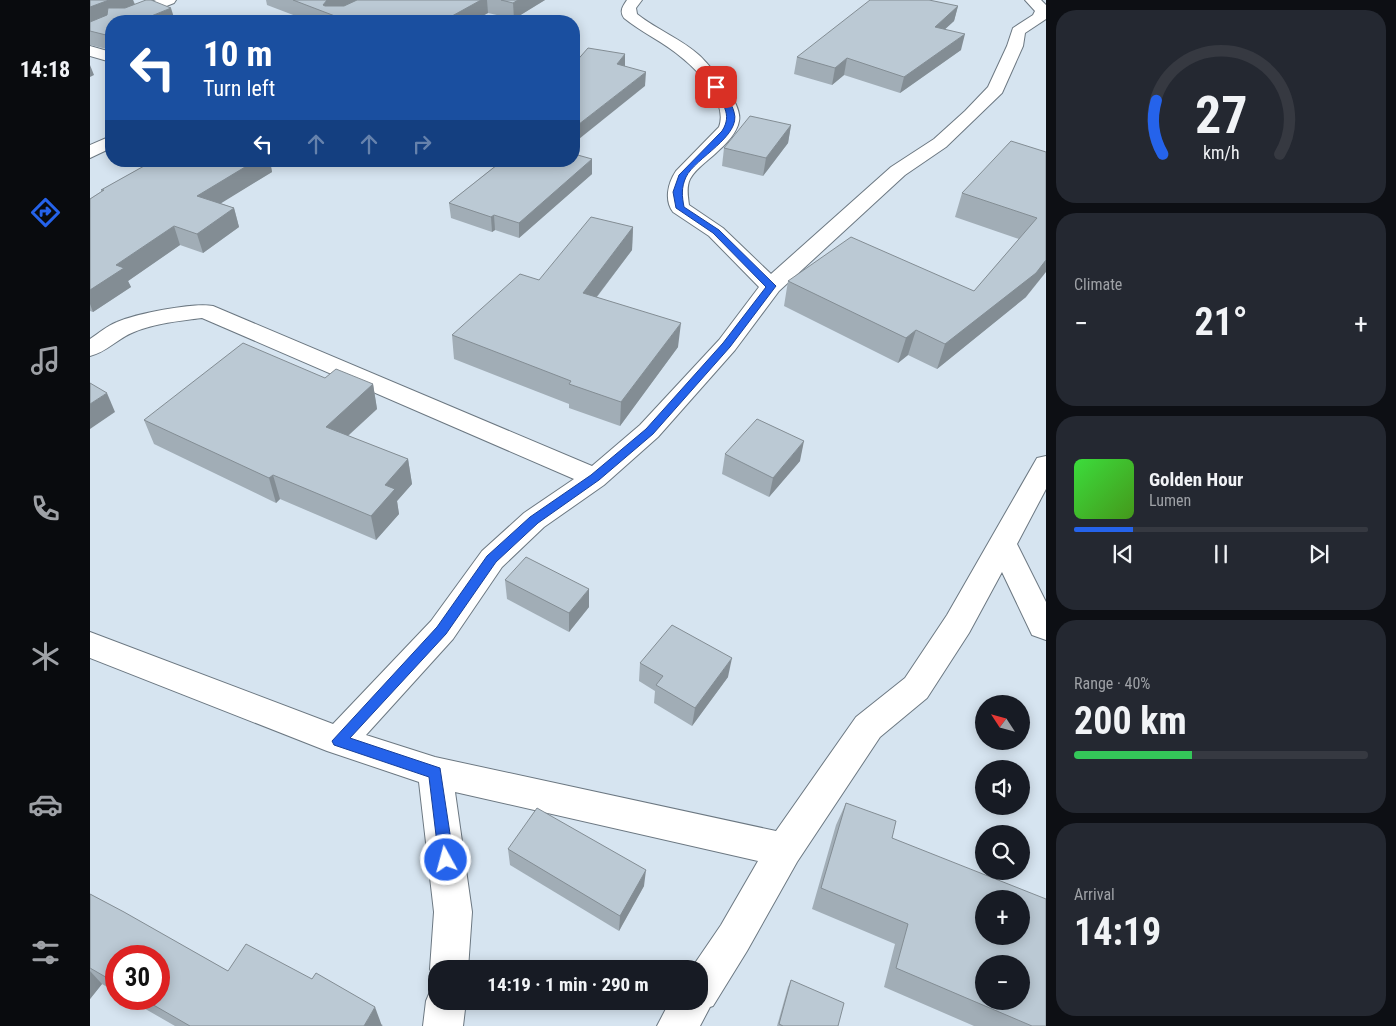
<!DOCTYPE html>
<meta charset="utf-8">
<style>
:root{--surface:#171b24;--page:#242831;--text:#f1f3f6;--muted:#9ea1a6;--line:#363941;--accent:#2563eb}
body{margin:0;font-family:"Roboto Condensed",sans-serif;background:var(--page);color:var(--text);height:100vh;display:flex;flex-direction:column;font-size:19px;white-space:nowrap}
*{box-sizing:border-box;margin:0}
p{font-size:16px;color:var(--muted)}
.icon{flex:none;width:28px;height:28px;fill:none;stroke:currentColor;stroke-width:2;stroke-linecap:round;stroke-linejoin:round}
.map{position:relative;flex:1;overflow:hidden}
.drawer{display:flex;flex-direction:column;gap:10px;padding:10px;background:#0d0f14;width:350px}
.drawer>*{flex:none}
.hud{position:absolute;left:15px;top:15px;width:475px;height:152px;border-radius:20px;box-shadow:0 2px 12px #0003;background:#1a4fa0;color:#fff;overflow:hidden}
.needle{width:32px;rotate:306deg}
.controls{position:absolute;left:885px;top:695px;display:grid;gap:10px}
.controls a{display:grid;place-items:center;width:55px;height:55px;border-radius:50%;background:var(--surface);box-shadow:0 2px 12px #0003;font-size:25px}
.speed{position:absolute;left:15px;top:945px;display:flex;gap:10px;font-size:25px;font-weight:700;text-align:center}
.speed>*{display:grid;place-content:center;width:65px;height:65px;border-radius:50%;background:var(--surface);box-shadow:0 2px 12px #0003;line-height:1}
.speed .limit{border:8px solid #d22;background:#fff;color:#111}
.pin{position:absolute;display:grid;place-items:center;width:42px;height:42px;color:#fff;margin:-21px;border-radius:10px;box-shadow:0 2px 8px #0006}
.me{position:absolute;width:55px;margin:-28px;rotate:353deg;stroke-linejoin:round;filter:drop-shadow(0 0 4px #0008)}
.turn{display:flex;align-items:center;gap:18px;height:105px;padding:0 15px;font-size:22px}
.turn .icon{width:65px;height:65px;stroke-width:2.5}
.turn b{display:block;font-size:35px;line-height:42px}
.lanes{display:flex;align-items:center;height:48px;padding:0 15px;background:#0003;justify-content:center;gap:25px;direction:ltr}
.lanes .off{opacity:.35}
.big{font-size:38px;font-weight:700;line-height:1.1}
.drawer .card{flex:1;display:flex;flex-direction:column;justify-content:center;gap:8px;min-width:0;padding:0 18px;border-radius:20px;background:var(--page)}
.drawer .dial{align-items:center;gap:0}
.dial svg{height:130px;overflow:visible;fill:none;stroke:var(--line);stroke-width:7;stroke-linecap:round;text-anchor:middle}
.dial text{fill:var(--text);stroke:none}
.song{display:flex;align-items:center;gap:15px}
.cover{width:60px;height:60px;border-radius:8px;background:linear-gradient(135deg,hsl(120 70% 55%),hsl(100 70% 35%))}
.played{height:5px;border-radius:2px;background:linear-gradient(90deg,var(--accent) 20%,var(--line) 20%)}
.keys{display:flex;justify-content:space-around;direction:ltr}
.heat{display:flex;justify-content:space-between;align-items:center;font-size:28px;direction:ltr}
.charge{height:8px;border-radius:4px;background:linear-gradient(90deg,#34c759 40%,var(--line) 0)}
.trip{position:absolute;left:338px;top:960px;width:280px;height:50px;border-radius:20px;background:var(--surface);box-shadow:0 2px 12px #0003;font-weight:700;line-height:50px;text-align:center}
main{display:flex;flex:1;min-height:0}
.tab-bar{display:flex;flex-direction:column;width:90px;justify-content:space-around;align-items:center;background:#090b0e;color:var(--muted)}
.tab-bar .icon{width:35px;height:35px}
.tab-bar .on{color:var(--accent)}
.tab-bar b{font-size:22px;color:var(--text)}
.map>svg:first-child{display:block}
</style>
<main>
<nav class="tab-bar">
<b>14:18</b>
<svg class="icon on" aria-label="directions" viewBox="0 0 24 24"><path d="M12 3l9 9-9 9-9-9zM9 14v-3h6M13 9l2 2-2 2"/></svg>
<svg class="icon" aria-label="music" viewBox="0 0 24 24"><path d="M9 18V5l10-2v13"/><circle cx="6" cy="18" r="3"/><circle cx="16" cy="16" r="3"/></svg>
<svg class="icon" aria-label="phone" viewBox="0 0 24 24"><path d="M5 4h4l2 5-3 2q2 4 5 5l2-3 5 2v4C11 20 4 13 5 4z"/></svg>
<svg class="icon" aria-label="climate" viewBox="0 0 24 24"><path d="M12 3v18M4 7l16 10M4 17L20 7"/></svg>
<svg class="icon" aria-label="car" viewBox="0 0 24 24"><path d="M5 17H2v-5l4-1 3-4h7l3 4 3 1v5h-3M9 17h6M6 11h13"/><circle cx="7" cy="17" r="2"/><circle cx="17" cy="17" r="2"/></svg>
<svg class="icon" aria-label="filters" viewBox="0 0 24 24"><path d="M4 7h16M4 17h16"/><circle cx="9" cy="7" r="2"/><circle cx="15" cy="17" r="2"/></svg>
</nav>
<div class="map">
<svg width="956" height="1026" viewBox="0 0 956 1026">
<rect width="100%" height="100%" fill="#d6e4f0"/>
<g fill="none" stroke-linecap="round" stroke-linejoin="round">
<g stroke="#6c7882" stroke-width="2">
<g id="minor">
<polygon points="66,0 86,0 84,3 39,21 21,21 21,24 18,21 21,18"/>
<path d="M 537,0 L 552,0 L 546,8 L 547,14 C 567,30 592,39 610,56 C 622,68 653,104 649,121 C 647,133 636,144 627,152 C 619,160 606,168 600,179 C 596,187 598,197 599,205 L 633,228 L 681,274 L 801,167 L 844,139 L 875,111 L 898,87 L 917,46 L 923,28 L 943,15 L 945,11 L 935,0 L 951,0 L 956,5 L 956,19 L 935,33 L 933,46 L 912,93 L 856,147 L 815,175 L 689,291 L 645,350 L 568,437 L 514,485 L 454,527 L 412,567 L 363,639 L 276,735 L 345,757 L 686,831 L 766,717 L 815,678 L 857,615 L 947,458 L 956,456 L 956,489 L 927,544 L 956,602 L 956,640 L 942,635 L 912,572 L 879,633 L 837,698 L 790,737 L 707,862 L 657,951 L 623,1006 L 620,1007 L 610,1026 L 567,1026 L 580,1001 L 609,1001 L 609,969 L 601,969 L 631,925 L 668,861 L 365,792 L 382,912 L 378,969 L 346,969 L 346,983 L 340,969 L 344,912 L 329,782 L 237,751 L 0,658 L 0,632 L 243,724 L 341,621 L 392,551 L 434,513 L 484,479 L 112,318 C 90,321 65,323 44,332 C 28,338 17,352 0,356 L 0,339 C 9,333 17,326 27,322 C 45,314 104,302 123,306 L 502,466 L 550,425 L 629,340 L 669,287 L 619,236 L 583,212 C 574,200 578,183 586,171 L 629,127 C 638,103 610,72 591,57 C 574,42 552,33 534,18 C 529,11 533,6 537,0 Z"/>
<polygon points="0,46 21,52 21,62 0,56"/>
<polygon points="21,136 21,148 0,158 0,145"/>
<polygon points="346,985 346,1001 376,1001 373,1026 333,1026 336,1001 342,987"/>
</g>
</g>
<use href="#minor" fill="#fff" fill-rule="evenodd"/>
</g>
<g fill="#a1adb6">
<polygon points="0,0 43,0 45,4 21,50 0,45"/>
<polygon points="176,0 455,0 424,19 398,13 383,21 219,21 177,5"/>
<polygon points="868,6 864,21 855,29 871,50 810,93 754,75 742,85 704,74 707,57"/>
<polygon points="701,125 698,143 673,176 632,166 634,148"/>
<polygon points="956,152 936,297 847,369 818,355 808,363 694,306 698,281 884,291 929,239 865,217 872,193"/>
<polygon points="63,161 180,161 182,172 130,203 144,208 149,227 113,253 90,245 38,281 41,287 3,312 0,311 0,199 12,191 11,190"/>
<polygon points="403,161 484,161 502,174 429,238 405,230 402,232 361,218 359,203 409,163"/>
<polygon points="543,227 542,250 507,297 588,347 530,426 479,408 479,404 364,359 362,335 449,280"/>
<polygon points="235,378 283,384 287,409 258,436 318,459 322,484 307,501 309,514 286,540 190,499 186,503 64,444 54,420"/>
<polygon points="635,454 710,461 679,497 632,474"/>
<polygon points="415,580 499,607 479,632 417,599"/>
<polygon points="550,663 638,677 602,726 564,703 565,691 549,681"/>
<polygon points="756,803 802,838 956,1026 884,1026 794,987 805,944 722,909 746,825"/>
<polygon points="418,849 554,886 529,931 420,865"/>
<polygon points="0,894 138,971 293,1025 292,1026 85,1026 38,999 69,999 26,956 26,992 12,984 0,999"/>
<polygon points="701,980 748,1026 687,1026 698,987"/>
</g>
<g fill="#838d94">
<polygon points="19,0 43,0 45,6 0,24 0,7"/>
<polygon points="237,0 271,0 243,15 233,5"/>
<polygon points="391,0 397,0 398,13 383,21 353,21"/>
<polygon points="428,0 455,0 424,19 423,3"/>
<polygon points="868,6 864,21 841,42 845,27"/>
<polygon points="81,8 85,21 49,21"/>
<polygon points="21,33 21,50 16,35"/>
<polygon points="875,34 871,50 810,93 814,77"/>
<polygon points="535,54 535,68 527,64"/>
<polygon points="757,58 754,75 742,85 745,68"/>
<polygon points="0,65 4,75 0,77"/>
<polygon points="556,72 555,86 484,143 484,128"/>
<polygon points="701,125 698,143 673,176 676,158"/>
<polygon points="502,159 502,174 429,238 429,223"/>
<polygon points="164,161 180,161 182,172 112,215 107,196"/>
<polygon points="144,208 149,227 113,253 107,234"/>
<polygon points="404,215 405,230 402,232 401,217"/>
<polygon points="84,226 90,245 38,281 41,287 3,312 0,304 0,290 26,265"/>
<polygon points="543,227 542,250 492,316 493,293"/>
<polygon points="956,260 956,272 936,297 847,369 855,344"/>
<polygon points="591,323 588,347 530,426 531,402"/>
<polygon points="826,330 818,355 808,363 816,338"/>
<polygon points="283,384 287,409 241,451 236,427"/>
<polygon points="17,393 25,412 0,429 0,404"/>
<polygon points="714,441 710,461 679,497 683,478"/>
<polygon points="318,459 322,484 307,501 309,514 286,540 281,516 295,485"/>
<polygon points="183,475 190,499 186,503 179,478"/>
<polygon points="499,589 499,607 479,632 479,613"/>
<polygon points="642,658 638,677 602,726 605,708"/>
<polygon points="556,870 554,886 529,931 530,916"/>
<polygon points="0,971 12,984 0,999"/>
<polygon points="285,1007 292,1026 274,1026"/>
</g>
<g fill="#bbc9d4" stroke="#838d94" fill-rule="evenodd">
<polygon points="0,0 19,0 0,7"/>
<polygon points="56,0 61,0 81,8 49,21 21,21 21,33 16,35 0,31 0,22 17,15 18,8 35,8"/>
<polygon points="203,0 237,0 233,5 235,6 254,6 267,0 391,0 353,21 257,21 258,21"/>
<polygon points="411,0 428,0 423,3"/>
<polygon points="780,0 839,0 868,6 845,27 875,34 814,77 757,58 745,68 707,57"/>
<polygon points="498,48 535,54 527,64 556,72 484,128 484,64"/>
<polygon points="660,116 701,125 676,158 634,148"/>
<polygon points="921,141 956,152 956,260 946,273 855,344 826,330 816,338 698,281 761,237 884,291 947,218 872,193"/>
<polygon points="484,154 502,159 429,223 404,215 401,217 359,203 412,161 484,161"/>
<polygon points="63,161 165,161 107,196 144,208 107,234 84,226 26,265 34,268 0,290 0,199 14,190 11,190"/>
<polygon points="501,217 543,227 493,293 591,323 531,402 479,384 481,381 362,335 430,274 449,280"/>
<polygon points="153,343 235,378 246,369 283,384 236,427 318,459 295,485 305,489 281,516 183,475 179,478 54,420"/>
<polygon points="0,383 17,393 0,404"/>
<polygon points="667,419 714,441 683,478 635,454"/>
<polygon points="436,557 499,589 479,613 415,580"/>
<polygon points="582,625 642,658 605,708 566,685 573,676 550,663"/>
<path d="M 756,803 L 806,821 L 802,838 L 956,899 L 956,1026 L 942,1026 L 806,968 L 818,924 L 731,888 ZM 894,899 L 931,899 L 931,936 L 894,936 ZM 894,964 L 931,964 L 931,1001 L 894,1001 Z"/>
<polygon points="447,808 556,870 530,916 418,849"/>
<polygon points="0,894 34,912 138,971 156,944 222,979 226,973 285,1007 274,1026 100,1026 53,999 69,999 69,956 26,956 26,983 0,968"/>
<polygon points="701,980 754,1003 748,1026 693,1026 689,1024"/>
</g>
<path fill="#2563eb" stroke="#184099" d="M 626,85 L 628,86 C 633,93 642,103 644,112 C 652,136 605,158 596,177 C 591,188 592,196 594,207 L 629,230 L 686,286 L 640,347 L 563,434 L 509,480 L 448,523 L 406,562 L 356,634 L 260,738 L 350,768 L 364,860 L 362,865 L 356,867 L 351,865 L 349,860 L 339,777 L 244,745 L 242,741 L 347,627 L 397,556 L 440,517 L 501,475 L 556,429 L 633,343 L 676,287 L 623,233 L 586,208 L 583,192 L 589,175 L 632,131 C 643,114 632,103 622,87 Z"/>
</svg>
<div class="controls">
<a><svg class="needle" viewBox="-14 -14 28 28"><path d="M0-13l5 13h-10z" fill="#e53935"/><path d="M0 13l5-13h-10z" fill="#9ea1a6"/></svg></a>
<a><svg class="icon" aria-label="sound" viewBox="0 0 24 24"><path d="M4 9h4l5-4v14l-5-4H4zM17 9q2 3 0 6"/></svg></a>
<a><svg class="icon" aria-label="search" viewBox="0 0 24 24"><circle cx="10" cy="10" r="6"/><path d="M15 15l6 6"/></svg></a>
<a>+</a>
<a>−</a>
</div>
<div class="speed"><div class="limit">30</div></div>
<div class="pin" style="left:626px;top:87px;background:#d93025"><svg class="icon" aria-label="arrive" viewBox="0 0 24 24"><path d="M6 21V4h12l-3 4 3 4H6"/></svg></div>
<svg class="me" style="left:356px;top:860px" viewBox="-20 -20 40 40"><circle r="17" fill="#2563eb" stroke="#fff" stroke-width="3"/><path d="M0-11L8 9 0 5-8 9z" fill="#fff"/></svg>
<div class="trip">14:19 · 1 min · 290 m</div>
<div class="hud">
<div class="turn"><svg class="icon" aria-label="left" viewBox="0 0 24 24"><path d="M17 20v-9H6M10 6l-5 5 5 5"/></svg><div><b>10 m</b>Turn left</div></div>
<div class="lanes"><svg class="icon" aria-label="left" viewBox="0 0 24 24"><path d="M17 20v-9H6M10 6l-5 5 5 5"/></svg><svg class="icon off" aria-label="ahead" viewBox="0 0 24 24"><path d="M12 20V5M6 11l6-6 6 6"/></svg><svg class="icon off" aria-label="ahead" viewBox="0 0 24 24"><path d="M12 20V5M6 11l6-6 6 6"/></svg><svg class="icon off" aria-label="right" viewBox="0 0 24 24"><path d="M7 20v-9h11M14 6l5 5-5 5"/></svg></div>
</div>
</div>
<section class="drawer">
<div class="card dial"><svg viewBox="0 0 100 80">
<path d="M14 69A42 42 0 1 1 86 69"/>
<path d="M14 69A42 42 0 0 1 10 36" stroke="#2563eb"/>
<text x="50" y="56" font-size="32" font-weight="700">27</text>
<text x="50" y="72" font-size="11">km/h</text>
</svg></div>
<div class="card"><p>Climate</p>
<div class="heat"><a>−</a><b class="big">21°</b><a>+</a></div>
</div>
<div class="card">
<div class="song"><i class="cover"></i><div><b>Golden Hour</b><p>Lumen</p></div></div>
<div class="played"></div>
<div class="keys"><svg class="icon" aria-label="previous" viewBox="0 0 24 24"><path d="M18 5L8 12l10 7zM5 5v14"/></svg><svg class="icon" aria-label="pause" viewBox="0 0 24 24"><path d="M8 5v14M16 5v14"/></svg><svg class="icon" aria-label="next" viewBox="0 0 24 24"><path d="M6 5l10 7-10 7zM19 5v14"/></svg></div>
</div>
<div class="card"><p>Range · 40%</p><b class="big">200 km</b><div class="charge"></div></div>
<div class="card"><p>Arrival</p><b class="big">14:19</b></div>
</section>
</main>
